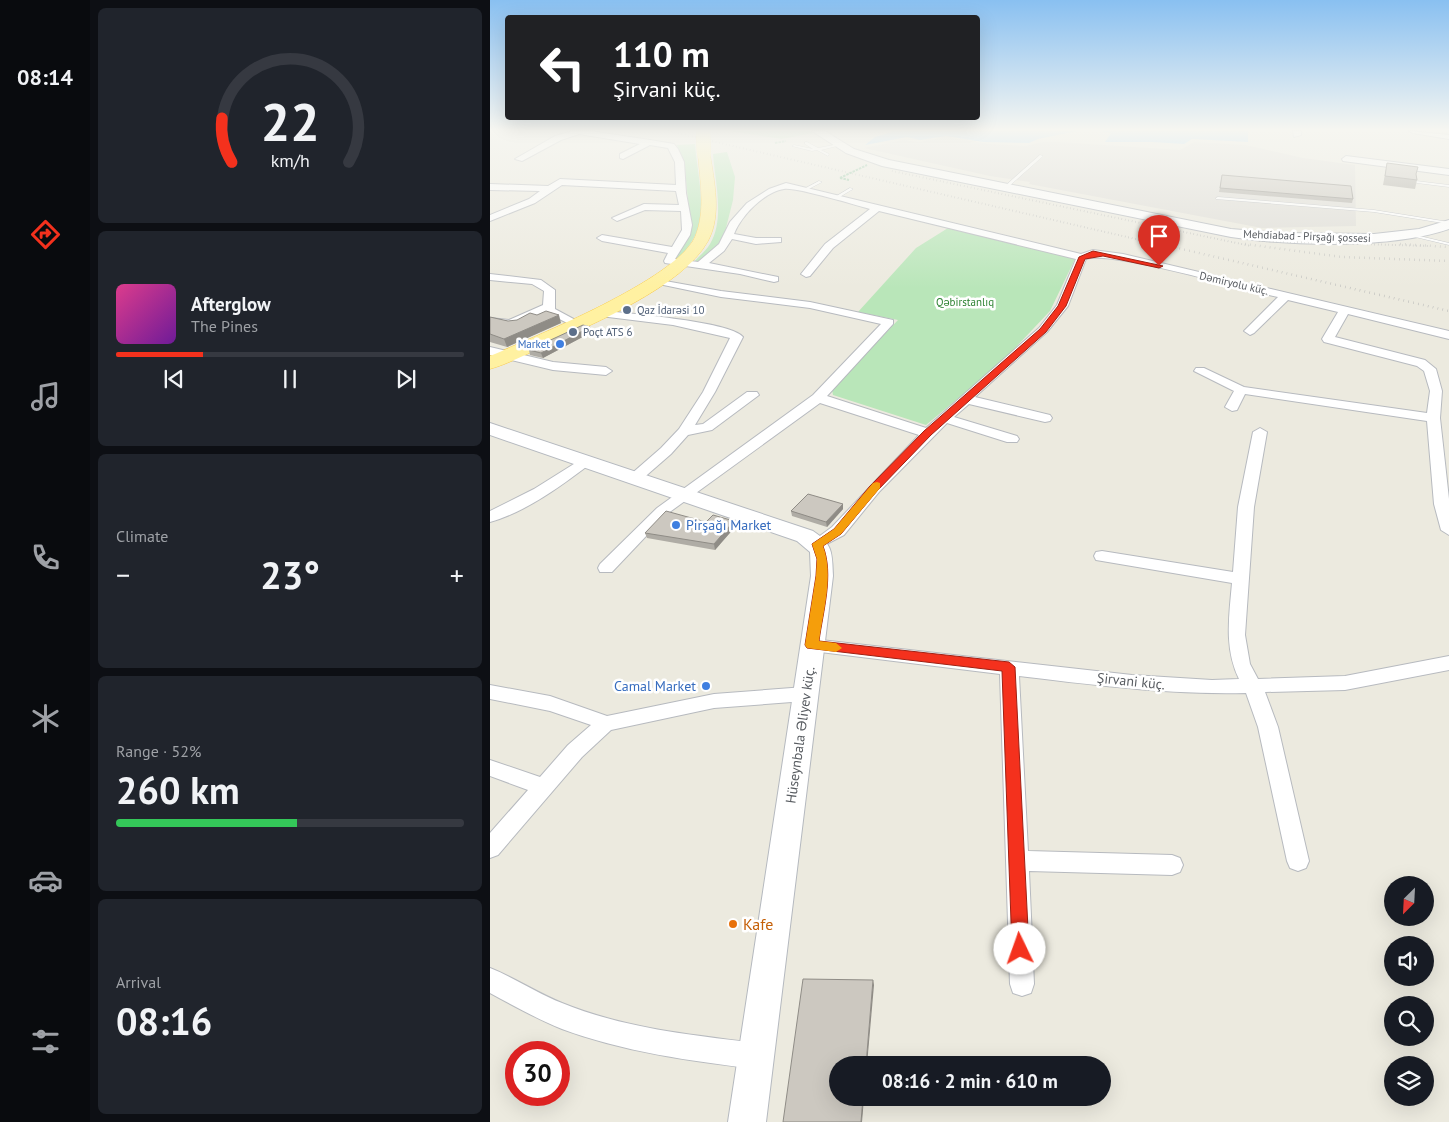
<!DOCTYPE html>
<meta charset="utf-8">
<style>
:root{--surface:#171b24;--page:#20242c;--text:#f1f3f6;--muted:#9ea1a6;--line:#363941;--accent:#f4311d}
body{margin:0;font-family:"PT Sans",sans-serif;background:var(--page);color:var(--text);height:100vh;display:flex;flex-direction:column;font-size:19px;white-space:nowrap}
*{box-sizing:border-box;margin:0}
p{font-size:16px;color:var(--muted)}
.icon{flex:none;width:28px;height:28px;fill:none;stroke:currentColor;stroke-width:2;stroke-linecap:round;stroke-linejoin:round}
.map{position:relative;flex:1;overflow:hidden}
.panel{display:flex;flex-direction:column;gap:8px;padding:8px;background:#0d0f14;width:400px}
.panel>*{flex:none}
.banner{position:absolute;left:15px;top:15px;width:475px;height:105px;border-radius:5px;box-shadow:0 5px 20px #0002;background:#202124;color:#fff;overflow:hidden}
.needle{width:32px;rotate:204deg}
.tools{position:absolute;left:894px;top:876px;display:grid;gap:10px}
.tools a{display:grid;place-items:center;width:50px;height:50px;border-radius:50%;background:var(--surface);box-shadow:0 5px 20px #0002;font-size:25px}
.speed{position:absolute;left:15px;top:1041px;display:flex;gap:10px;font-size:25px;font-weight:700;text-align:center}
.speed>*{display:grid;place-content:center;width:65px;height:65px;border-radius:50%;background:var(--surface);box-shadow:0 5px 20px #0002;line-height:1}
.speed .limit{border:8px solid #d22;background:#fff;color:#111}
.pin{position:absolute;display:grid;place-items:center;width:42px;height:42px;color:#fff;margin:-51px -21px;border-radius:50% 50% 50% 0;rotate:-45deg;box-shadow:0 0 5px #0007}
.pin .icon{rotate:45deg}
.me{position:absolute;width:55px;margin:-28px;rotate:357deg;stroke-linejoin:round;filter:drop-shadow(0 0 4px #0008)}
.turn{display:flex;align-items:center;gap:18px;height:105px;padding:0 25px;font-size:22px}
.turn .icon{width:65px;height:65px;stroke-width:2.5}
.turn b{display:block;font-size:35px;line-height:42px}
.big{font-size:38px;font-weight:700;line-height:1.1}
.panel .card{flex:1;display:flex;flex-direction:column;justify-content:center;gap:8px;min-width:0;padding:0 18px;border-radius:8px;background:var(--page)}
.panel .dial{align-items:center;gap:0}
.dial svg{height:130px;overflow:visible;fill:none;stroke:var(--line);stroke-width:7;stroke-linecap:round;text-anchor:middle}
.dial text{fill:var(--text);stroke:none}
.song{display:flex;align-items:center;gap:15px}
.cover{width:60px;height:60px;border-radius:8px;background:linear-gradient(135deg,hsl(330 70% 55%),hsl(280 70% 35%))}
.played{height:5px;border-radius:2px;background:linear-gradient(90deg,var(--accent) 25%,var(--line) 25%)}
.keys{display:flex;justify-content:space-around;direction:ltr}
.heat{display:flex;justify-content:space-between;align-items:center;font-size:28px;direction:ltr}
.charge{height:8px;border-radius:4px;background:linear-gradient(90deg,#34c759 52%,var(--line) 0)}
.trip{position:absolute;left:339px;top:1056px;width:282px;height:50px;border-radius:25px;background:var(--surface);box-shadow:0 5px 20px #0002;font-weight:700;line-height:50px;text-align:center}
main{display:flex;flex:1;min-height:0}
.dock{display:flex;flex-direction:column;width:90px;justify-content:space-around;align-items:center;background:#090b0e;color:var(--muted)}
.dock .icon{width:35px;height:35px}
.dock .active{color:var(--accent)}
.dock b{font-size:22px;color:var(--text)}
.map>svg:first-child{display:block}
</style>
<main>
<nav class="dock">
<b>08:14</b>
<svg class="icon active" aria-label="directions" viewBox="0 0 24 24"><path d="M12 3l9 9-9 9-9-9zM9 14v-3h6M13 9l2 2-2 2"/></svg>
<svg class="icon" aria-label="music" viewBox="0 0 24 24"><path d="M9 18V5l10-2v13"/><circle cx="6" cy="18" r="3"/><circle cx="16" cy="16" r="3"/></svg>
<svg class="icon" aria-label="phone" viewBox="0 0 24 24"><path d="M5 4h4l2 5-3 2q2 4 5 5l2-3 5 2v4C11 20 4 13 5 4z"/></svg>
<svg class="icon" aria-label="climate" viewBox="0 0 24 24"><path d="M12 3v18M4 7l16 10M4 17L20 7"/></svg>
<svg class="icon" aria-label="car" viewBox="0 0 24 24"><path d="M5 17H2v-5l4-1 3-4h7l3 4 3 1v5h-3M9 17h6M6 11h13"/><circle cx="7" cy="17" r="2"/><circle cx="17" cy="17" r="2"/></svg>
<svg class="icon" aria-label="filters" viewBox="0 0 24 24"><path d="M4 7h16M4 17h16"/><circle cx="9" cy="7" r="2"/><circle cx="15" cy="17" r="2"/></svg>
</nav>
<section class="panel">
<div class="card dial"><svg viewBox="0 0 100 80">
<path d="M14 69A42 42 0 1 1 86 69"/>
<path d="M14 69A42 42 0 0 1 8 42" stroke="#f4311d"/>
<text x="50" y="56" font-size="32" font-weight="700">22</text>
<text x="50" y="72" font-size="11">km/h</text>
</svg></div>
<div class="card">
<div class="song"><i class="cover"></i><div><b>Afterglow</b><p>The Pines</p></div></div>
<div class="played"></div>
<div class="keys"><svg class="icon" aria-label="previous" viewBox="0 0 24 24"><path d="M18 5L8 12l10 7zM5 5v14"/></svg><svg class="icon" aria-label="pause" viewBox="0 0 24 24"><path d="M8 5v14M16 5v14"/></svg><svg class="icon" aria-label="next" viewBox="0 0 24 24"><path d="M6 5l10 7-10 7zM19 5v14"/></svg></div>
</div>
<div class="card"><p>Climate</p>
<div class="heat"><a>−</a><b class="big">23°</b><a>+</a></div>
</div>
<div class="card"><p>Range · 52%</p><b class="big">260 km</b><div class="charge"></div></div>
<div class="card"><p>Arrival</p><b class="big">08:16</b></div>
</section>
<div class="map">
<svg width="959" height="1122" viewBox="0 0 959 1122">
<rect width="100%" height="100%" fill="#eceadf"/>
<polygon fill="#dfddd7" points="456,137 499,144 535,146 553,142 568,142 690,150 704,142 755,145 813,158 865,165 866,226 772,228 539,184 540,182 500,176 374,148 413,140 429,142"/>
<g fill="#b9e6b9">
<polygon points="239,131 319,131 323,133 292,139"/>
<path d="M 205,144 C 207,171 216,205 207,231 C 203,242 195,251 188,260 L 183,260 L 201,231 L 195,170 L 187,145 Z"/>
<path d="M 237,152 L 245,177 L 243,200 L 234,236 L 227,245 L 208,262 L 204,262 C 209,256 216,251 220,244 C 235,220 225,181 223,154 Z"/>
<polygon points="458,228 585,259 560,311 511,363 436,425 343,395 342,390 408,320 368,312 426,248"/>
</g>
<g fill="#9cd3ff">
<polygon points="401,131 587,131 548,139 539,143 493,142 456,136 430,140 417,137 375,145 385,137 402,132"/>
<polygon points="612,131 758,131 758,142 702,139 694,144 663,142 615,142 621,133"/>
</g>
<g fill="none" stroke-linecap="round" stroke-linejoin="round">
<g stroke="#b7babf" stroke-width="1">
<g id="lane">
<polygon points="315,142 317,142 328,148 349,144 351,145 331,150 339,154 338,156 327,150 322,151 302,146 304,145 323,149 315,144"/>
<polygon points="550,155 553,156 516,189 514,189 514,187"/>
<polygon points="329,181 332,182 317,190 314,189"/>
<polygon points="926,181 959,185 959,187 927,183 925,182"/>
<polygon points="360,188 363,189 348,198 345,197"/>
<polygon points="728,197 884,210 959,222 959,224 884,212 726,199 726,198"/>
<polygon points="921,234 959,243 959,245 921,236"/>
</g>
</g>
<g stroke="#b7babf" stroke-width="2">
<g id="street">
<path d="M 83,131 L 100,131 L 160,140 L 184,144 L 188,149 L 194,162 L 196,193 L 202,225 L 200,235 L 185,259 L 208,262 L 229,244 L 240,222 L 257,203 L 279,189 L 296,183 L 591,254 L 603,250 L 633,254 L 959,331 L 959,339 L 858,314 L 845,337 L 935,360 L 946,369 L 952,391 L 950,418 L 959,499 L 959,535 L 951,530 L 944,504 L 937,421 L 755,394 L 747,410 L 742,411 L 735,407 L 744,391 L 704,371 L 706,368 L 714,368 L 754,387 L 937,413 L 940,391 L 934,371 L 927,366 L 834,342 L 832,339 L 848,312 L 798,300 L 764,333 L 760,335 L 754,331 L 788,297 C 755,290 620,250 596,259 L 578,306 L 557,332 L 485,397 L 560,415 L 562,418 L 560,421 L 555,422 L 479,404 L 464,417 L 527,436 L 529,439 L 527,442 L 517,442 L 457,423 L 389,492 L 354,535 L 327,549 L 321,548 L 319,544 L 342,527 L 429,435 L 330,403 L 177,514 L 122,572 L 110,572 L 108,568 L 110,564 L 167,508 L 323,395 L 391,324 L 320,308 L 231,297 L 164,283 L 164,279 L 231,291 L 320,302 L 403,320 L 403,324 L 337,396 L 436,428 L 549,328 L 567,305 L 586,259 L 389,211 L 343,248 L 320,276 L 316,277 L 311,274 L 335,244 L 380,209 C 365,205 306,187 294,189 C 274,192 251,216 244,234 L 266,238 L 291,238 L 291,242 L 266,244 L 242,239 L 234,251 L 219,263 L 288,277 L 288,281 L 284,282 L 250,274 L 175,263 L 174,261 L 178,253 L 112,241 L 107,238 L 112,235 L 182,247 L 192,230 L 191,211 L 155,210 L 127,221 L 122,218 L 154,204 L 189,205 L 186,191 L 72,185 L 45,203 L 0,221 L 0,215 L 39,199 L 50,191 L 0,190 L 0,184 L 58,186 L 70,179 L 186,185 L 185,162 L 178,148 L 160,145 L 133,159 L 130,158 L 130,154 L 150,144 L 89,134 L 71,140 L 32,161 L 25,159 L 65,136 Z"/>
<polygon points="803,131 811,131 811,135 804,137"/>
<polygon points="919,131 959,135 959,139 923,133"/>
<polygon points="856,156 959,169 959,175 853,161 852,159"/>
<polygon points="0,274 51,280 65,290 65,309 91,323 89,325 81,325 56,312 21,327 0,324 0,318 19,320 53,305 54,291 42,284 0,280"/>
<path d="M 106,310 C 131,313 240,321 253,337 L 225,392 L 205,425 L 213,424 L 257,392 L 267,392 L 269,395 L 222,430 L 198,435 L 181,454 L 150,481 L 140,481 L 138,478 L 140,475 L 171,448 L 189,429 L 213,392 L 240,338 L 183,325 L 102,315 L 102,311 Z"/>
<polygon points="0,347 63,362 116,367 122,371 116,375 63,370 0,355"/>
<path d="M 770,428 L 777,432 L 764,507 L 755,635 L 760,664 L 768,679 L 855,676 L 959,656 L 959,670 L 855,690 L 775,692 L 788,727 L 819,861 L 816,868 L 808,871 L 800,868 L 797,861 L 768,727 L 756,693 C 680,695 604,685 529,676 L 538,851 L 682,855 L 690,858 L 693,865 L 690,872 L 682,875 L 539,871 L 544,984 L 541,993 L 532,996 L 523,993 L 520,984 L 510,674 L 322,651 L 316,650 L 313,645 L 316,640 L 322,639 L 642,675 L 722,680 L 749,679 C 734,648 739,617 742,583 L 612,561 L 606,560 L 604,556 L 606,552 L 612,551 L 743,572 L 748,507 L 763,432 Z"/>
<path d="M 95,457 L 102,461 L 100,464 C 71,486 36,512 0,522 L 0,511 L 44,489 Z"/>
<polygon points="0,685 60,696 117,716 224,694 315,687 322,689 324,694 322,699 315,701 224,708 121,730 92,757 8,855 0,858 0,833 38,790 0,776 0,760 50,777 78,745 101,725 60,711 0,699"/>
<path d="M 0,968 C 25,978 47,993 72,1003 C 133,1028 201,1035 266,1043 L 275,1047 L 279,1056 L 275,1065 L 266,1069 C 201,1061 134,1052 72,1029 C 47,1019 24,1006 0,993 Z"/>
</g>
</g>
<g stroke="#b5b9bf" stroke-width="2">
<g id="secondary">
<path d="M 322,131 L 335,131 L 364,149 L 399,160 L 741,229 L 789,233 L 884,234 L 929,229 L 959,220 L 959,229 C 901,249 802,246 741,237 L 392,166 L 356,153 Z"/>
<path d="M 0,423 L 323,531 C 343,544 342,553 343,576 L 276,1122 L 238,1122 L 321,576 L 320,552 L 307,541 L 0,435 Z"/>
</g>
</g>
<g stroke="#facb4a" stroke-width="1">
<path id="primary" d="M 214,150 L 220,154 C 224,181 232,215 218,241 C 193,287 100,325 53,347 C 36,354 18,364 0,369 L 0,356 C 46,336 185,280 205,237 C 216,211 210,181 208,154 Z"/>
</g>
<g stroke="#90c5a0" stroke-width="2" stroke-dasharray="2.5 1" stroke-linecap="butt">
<polyline points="285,143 296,141"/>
<polyline points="350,178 359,180"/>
</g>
<use href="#lane" fill="#fff" fill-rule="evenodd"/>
<use href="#street" fill="#fff" fill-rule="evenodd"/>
<use href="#secondary" fill="#fff" fill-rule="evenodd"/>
<use href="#primary" fill="#fff1a1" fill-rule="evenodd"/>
<g stroke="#b3b4b4" stroke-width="2" stroke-dasharray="0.5 3" stroke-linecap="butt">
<polyline points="178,131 676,246"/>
<polyline points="402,171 761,246"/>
<polyline points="769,241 939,246"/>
</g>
<g stroke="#b3b4b4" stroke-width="2.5" stroke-dasharray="0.5 4.5" stroke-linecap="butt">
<polyline points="670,244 959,311"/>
<polyline points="755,244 852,257 959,261"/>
<polyline points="910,244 959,247"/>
</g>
<g stroke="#facb4a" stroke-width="14" stroke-linecap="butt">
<polyline id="primary-bridge" points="213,131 214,154"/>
</g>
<polyline stroke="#90c5a0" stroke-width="2" stroke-dasharray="2.5 1" stroke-linecap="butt" points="350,178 377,165"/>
<use href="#primary-bridge" stroke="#fff1a1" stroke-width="14"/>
</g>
<g fill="#afaca5">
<polygon points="897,163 926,175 927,180 925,189 893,185"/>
<polygon points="732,175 863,199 862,203 729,192"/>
<polygon points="0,317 18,321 71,323 17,347 0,342"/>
<polygon points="102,332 53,358 40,355 39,350"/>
<polygon points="353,509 337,527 302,516 301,511"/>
<polygon points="216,522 245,527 225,550 157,538 155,533"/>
</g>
<g fill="#8f8c86">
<polygon points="69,315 71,323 17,347 14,339"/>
<polygon points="100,327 102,332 53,358 51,353"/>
<polygon points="353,504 353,509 337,527 336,522"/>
<polygon points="244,521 245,527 225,550 224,544"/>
<polygon points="383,980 384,985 377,1065 376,1065"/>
<polygon points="373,1098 374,1098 372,1122 371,1122"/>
</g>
<g fill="#ccc8c0" stroke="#8f8c86">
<polygon points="897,163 928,167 926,174 927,180 895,176"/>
<polygon points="732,175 861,186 863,199 730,188"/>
<polygon points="56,311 69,315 14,339 0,334 0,317 18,321 27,320 40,313 47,315"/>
<polygon points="93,325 100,327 51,353 39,350"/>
<polygon points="318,494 353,504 336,522 301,511"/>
<polygon points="176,511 216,522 223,515 244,521 224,544 155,533"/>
<polygon points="313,979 383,980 376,1065 348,1065 348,1098 373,1098 371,1122 293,1122"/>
</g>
<linearGradient id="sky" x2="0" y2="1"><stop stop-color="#89c0f1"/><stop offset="0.45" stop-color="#f6f6f1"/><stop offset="1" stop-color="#f6f6f1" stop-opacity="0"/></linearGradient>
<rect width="959" height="288" fill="url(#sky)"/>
<path fill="#f4311d" stroke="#9f2013" d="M 603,251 L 673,266 L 669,268 L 613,256 L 595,259 L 576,306 L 556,332 L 441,435 L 387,491 L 351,534 L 333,546 C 344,575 333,611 329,641 L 519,662 L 525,667 L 539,949 L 536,955 L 530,957 L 524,955 L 522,949 L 512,671 L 317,648 L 315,645 L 326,576 L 327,559 L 322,544 L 344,529 L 380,486 L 434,431 L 550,329 L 568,306 L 589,257 Z"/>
<path fill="#f59e0b" d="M 387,482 L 390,483 L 390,488 L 351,534 L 333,546 C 344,575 333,611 329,641 L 346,643 L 352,648 L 346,652 L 317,648 L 315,645 L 326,576 L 327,559 L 322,544 L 344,529 L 383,483 Z"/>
<g fill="#5c6f8a" stroke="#fff" stroke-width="2">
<circle cx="137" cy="310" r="5"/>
<circle cx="83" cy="332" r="5"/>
</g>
<g fill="#3f7fe0" stroke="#fff" stroke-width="2">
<circle cx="70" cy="344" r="5"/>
<circle cx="186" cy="525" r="5"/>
<circle cx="216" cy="686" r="5"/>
</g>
<circle fill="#e8710a" stroke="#fff" stroke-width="2" cx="243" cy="924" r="5"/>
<g text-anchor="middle" stroke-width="5" stroke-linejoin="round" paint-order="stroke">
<g font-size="11" fill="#585c61" stroke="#fff">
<text transform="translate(817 236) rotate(2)" y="4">Mehdiabad - Pirşağı şossesi</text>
<text transform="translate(744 283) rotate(13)" y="4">Dəmiryolu küç.</text>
</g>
<g font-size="11" fill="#2e8333" stroke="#fff">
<text x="475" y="306">Qəbirstanlıq</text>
</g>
<g font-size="11" fill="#4e5e75" stroke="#fff" text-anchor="start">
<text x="147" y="314">Qaz İdarəsi 10</text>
<text x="93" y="336">Poçt ATS 6</text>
</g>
<g font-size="11" fill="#366cbe" stroke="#fff" text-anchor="end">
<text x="60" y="348">Market</text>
</g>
<g font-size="14" fill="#366cbe" stroke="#fff" text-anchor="start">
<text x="196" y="530">Pirşağı Market</text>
<text x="206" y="691" text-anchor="end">Camal Market</text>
</g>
<g font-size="14" fill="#585c61" stroke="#fff">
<text transform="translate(641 681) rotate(6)" y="5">Şirvani küç.</text>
<text transform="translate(310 735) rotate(-82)" y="5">Hüseynbala Əliyev küç.</text>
</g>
<g font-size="16" fill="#c56008" stroke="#fff" text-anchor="start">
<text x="253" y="930">Kafe</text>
</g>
</g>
</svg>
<div class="tools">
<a><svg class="needle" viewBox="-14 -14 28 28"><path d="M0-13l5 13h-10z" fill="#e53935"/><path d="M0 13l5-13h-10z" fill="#9ea1a6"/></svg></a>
<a><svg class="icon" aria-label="sound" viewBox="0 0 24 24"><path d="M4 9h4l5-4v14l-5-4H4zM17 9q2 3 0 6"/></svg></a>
<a><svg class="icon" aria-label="search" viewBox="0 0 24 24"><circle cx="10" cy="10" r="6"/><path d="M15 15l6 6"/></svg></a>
<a><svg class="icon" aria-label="layers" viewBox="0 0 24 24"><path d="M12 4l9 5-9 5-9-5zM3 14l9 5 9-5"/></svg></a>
</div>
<div class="speed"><div class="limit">30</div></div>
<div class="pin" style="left:669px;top:266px;background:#d93025"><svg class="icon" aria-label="arrive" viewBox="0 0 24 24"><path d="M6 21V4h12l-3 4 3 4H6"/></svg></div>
<svg class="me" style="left:530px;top:949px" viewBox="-20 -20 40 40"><circle r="19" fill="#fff"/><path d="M0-13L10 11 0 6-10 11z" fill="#f4311d"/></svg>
<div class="trip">08:16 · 2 min · 610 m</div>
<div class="banner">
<div class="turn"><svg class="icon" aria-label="left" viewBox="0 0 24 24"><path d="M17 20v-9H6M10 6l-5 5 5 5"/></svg><div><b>110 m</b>Şirvani küç.</div></div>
</div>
</div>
</main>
